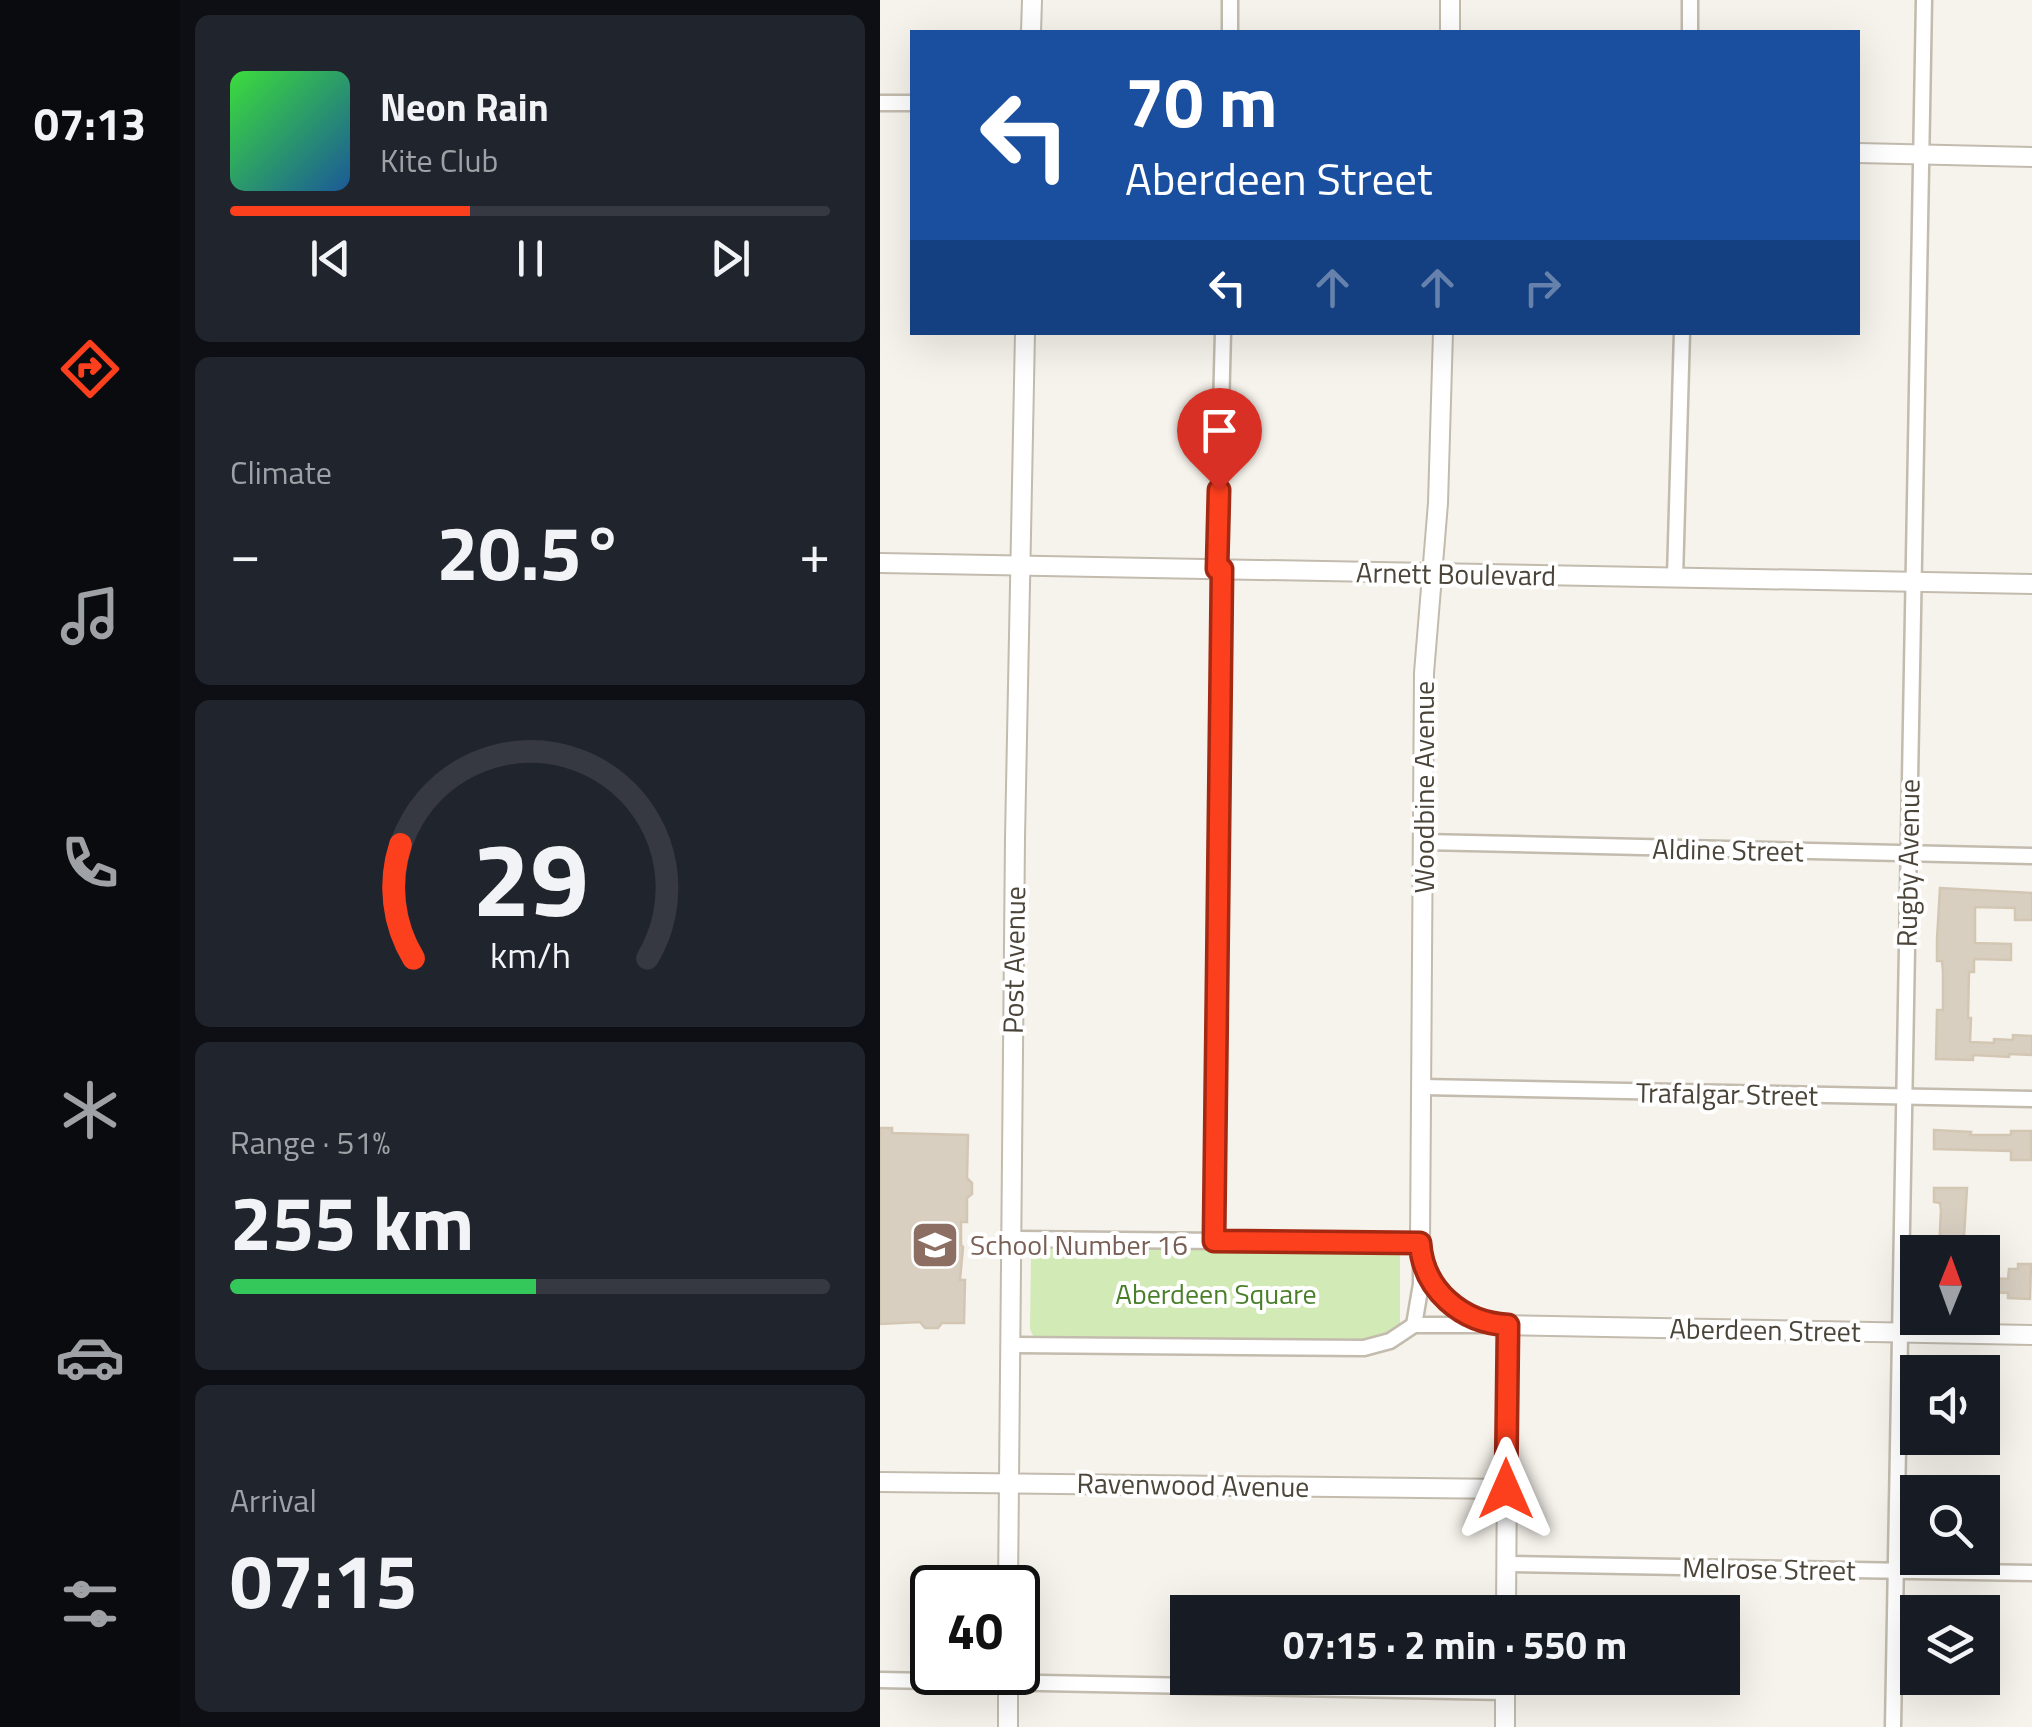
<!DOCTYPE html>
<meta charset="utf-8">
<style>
:root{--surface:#171b24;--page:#20242c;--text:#f1f3f6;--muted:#9ea1a6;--line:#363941;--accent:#fc3f1d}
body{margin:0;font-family:"Titillium Web",sans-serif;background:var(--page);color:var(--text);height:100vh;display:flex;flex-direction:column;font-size:38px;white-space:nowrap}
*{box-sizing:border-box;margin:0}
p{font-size:32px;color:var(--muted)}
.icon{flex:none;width:55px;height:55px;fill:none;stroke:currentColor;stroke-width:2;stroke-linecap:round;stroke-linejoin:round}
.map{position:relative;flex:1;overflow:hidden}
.panel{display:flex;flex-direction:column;gap:15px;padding:15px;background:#0d0f14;width:700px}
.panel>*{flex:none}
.hud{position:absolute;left:30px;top:30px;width:950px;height:305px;border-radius:0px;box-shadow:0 10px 40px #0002;background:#1a4fa0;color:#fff;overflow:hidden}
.needle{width:65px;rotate:1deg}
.tools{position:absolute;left:1020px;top:1235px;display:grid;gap:20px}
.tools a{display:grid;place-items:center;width:100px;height:100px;border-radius:0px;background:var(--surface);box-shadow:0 10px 40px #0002;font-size:50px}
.speed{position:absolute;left:30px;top:1565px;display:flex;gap:20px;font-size:50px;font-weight:700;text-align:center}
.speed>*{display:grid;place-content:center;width:130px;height:130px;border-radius:50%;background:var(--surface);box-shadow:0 10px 40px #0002;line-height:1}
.speed .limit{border:5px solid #111;border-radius:15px;background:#fff;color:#111}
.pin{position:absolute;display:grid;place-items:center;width:85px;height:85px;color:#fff;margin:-102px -42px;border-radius:50% 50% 50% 0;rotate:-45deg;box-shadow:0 0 10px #0007}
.pin .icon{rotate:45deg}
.me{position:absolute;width:110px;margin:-55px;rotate:0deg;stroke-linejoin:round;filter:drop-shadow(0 0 8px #0008)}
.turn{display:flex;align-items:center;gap:35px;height:210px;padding:0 50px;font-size:45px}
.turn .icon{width:130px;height:130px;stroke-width:2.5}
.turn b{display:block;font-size:70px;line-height:85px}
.lanes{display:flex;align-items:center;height:95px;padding:0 50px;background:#0003;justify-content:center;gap:50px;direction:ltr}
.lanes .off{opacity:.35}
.big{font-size:75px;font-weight:700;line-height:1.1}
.panel .tile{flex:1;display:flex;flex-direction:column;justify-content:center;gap:15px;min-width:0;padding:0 35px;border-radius:15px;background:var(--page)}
.panel .dial{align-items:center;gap:0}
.dial svg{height:260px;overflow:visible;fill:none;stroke:var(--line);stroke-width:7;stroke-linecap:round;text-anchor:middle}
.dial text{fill:var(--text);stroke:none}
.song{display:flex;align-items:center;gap:30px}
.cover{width:120px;height:120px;border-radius:15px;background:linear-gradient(135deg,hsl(120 70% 55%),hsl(210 70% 35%))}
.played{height:10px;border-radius:5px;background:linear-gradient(90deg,var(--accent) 40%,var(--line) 40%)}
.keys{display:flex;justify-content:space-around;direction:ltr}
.heat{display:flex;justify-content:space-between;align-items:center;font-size:55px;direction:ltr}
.charge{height:15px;border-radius:8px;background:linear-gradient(90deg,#34c759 51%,var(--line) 0)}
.trip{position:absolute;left:290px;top:1595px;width:570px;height:100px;border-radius:0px;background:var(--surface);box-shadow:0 10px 40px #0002;font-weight:700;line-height:100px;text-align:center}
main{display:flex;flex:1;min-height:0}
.tab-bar{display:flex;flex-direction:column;width:180px;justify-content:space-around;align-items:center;background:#090b0e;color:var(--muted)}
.tab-bar .icon{width:70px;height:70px}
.tab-bar .on{color:var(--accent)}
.tab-bar b{font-size:45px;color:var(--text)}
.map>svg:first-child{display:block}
</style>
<main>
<nav class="tab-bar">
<b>07:13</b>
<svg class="icon on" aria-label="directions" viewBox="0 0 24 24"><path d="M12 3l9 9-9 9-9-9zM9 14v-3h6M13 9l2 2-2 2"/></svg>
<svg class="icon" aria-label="music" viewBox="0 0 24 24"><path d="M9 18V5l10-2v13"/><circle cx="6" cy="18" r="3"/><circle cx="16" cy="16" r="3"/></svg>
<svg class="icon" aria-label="phone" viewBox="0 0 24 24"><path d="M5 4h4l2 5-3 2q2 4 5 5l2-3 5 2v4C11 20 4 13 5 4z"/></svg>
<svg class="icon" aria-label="climate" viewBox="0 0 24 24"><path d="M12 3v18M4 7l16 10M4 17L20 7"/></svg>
<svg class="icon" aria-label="car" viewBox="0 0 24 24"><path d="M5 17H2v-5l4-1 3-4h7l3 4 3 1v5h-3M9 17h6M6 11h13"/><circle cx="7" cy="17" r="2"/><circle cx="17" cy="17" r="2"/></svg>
<svg class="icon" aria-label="filters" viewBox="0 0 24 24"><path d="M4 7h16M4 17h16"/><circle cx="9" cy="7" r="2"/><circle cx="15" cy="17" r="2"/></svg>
</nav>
<section class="panel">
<div class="tile">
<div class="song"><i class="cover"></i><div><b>Neon Rain</b><p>Kite Club</p></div></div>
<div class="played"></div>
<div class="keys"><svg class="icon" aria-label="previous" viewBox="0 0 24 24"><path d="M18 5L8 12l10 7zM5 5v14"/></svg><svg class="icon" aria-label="pause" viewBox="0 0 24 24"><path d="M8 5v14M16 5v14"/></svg><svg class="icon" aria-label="next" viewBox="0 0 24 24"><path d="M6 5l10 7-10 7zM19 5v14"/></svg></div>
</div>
<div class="tile"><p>Climate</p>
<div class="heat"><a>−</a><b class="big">20.5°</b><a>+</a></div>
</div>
<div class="tile dial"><svg viewBox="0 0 100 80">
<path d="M14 69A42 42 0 1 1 86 69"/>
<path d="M14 69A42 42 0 0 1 10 34" stroke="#fc3f1d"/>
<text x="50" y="56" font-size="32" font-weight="700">29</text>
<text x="50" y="72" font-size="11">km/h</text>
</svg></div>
<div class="tile"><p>Range · 51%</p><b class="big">255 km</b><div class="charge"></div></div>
<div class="tile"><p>Arrival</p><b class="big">07:15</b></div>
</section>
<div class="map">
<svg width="1152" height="1727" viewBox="0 0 1152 1727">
<rect width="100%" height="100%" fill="#f6f3ec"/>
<polygon fill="#d2eab5" points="155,1248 520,1251 520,1324 504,1335 485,1339 154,1338 150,1329 151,1255"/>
<g fill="#d8cfc1" stroke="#d3c7b4" stroke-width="2.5">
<polygon points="1060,888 1152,893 1152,920 1135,920 1135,908 1095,907 1095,943 1131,944 1131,960 1094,959 1094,972 1089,972 1088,1018 1091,1018 1090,1042 1114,1043 1114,1039 1133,1040 1133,1035 1152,1036 1152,1055 1129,1054 1129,1057 1093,1055 1093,1060 1056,1059 1057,1010 1063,1010 1063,972 1062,961 1057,961 1057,939"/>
<polygon points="0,1128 12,1128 12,1133 88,1135 87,1178 92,1183 92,1194 87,1198 87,1222 81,1222 81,1245 83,1247 80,1280 85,1280 84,1323 62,1323 58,1328 45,1328 40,1322 0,1324"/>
<polygon points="1054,1130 1091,1132 1090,1135 1131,1135 1131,1131 1151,1131 1151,1160 1131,1160 1131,1151 1054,1149"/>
<polygon points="1054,1188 1087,1188 1083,1252 1059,1252 1061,1210 1060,1203 1054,1202"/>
<polygon points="1138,1264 1151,1264 1150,1299 1128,1298 1128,1293 1109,1292 1110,1278 1128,1279 1129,1269 1138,1269"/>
</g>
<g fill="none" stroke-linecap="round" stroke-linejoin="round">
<g stroke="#c2bbae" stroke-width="19">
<g id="minor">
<polyline points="350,32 350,0"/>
<polyline points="810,32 810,0"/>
<polyline points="0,103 32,103"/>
<polyline points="337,569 343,332"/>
<polyline points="795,578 802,332"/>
<polyline points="543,842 1152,856"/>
<polyline points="542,1087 1152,1099"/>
<polyline points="131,1239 540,1243"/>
<polyline points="334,1241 341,569"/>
<polyline points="534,1325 541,1284 541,1261"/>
<polyline points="130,1345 484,1348 510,1341 534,1325 603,1325"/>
<polyline points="626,1564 1152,1573"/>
<polyline points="0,1680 625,1692"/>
<polyline points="1013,1727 1044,0"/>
</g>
</g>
<g stroke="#c2bbae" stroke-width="22">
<g id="tertiary">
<polyline points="151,32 152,0"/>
<polyline points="570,32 570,0"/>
<polyline points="978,153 1152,157"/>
<path d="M 563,332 L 558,503 L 544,673 L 540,1243 C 543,1287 576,1317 618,1325 L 1152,1335"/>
<polyline points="0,563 1152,584"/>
<polyline points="0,1482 627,1489"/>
<polyline points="128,1588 135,838 145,332"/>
<polyline points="626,1612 628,1325"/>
<polyline points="128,1727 128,1672"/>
<polyline points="625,1727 625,1678"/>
</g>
</g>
<use href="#minor" stroke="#fff" stroke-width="14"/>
<use href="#tertiary" stroke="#fff" stroke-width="18"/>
</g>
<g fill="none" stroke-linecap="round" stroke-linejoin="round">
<g stroke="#a42913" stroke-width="25">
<path id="route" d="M 339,490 L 337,569 L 342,569 L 334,1241 L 540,1243 C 543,1290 582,1323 628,1325 L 626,1489"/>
</g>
<use href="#route" stroke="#fc3f1d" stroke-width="18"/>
</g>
<defs>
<g id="school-square" transform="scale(2.5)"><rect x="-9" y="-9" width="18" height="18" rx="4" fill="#8d6e63" stroke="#fff"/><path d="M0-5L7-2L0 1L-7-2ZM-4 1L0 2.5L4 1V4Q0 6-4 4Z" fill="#fff"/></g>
</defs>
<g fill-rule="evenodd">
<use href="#school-square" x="55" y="1245"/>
</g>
<g text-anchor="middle" stroke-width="8" stroke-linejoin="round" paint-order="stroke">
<g font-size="28" fill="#4b4439" stroke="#fff">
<text transform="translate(576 574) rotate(1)" y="10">Arnett Boulevard</text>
<text transform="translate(544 787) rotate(-90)" y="10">Woodbine Avenue</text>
<text transform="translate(848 850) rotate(1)" y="10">Aldine Street</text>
<text transform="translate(1028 863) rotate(-89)" y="10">Rugby Avenue</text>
<text transform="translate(134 960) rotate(-89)" y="10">Post Avenue</text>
<text transform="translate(847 1094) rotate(1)" y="10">Trafalgar Street</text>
<text transform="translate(885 1330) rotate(1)" y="10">Aberdeen Street</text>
<text transform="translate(313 1485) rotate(1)" y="10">Ravenwood Avenue</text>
<text transform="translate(889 1569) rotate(1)" y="10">Melrose Street</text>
</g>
<g font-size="28" fill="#785e54" stroke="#fff" text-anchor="start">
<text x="90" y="1255">School Number 16</text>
</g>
<g font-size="28" fill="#4a7f2a" stroke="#fff">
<text x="336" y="1304">Aberdeen Square</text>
</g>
</g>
</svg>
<div class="tools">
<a><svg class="needle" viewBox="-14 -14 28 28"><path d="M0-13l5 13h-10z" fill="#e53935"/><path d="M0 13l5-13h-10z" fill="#9ea1a6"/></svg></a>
<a><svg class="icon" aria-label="sound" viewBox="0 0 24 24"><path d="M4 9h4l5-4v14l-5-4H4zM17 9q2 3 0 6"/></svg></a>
<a><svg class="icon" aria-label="search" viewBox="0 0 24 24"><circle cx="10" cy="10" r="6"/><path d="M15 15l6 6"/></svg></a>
<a><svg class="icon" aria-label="layers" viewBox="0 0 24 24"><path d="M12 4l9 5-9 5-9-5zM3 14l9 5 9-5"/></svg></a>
</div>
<div class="speed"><div class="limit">40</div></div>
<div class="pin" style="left:339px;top:490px;background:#d93025"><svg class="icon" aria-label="arrive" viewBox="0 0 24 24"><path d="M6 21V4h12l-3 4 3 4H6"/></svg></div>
<svg class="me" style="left:626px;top:1489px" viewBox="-20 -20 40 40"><path d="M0-17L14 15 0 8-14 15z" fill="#fc3f1d" stroke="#fff" stroke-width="4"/></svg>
<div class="trip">07:15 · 2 min · 550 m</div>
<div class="hud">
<div class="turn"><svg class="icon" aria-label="left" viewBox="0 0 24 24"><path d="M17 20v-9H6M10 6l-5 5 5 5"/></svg><div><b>70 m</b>Aberdeen Street</div></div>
<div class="lanes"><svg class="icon" aria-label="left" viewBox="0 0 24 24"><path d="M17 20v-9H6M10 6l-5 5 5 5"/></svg><svg class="icon off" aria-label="ahead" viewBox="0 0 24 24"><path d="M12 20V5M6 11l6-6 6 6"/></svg><svg class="icon off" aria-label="ahead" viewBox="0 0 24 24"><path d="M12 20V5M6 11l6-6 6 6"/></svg><svg class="icon off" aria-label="right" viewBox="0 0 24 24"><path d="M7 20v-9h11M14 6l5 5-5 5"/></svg></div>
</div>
</div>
</main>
